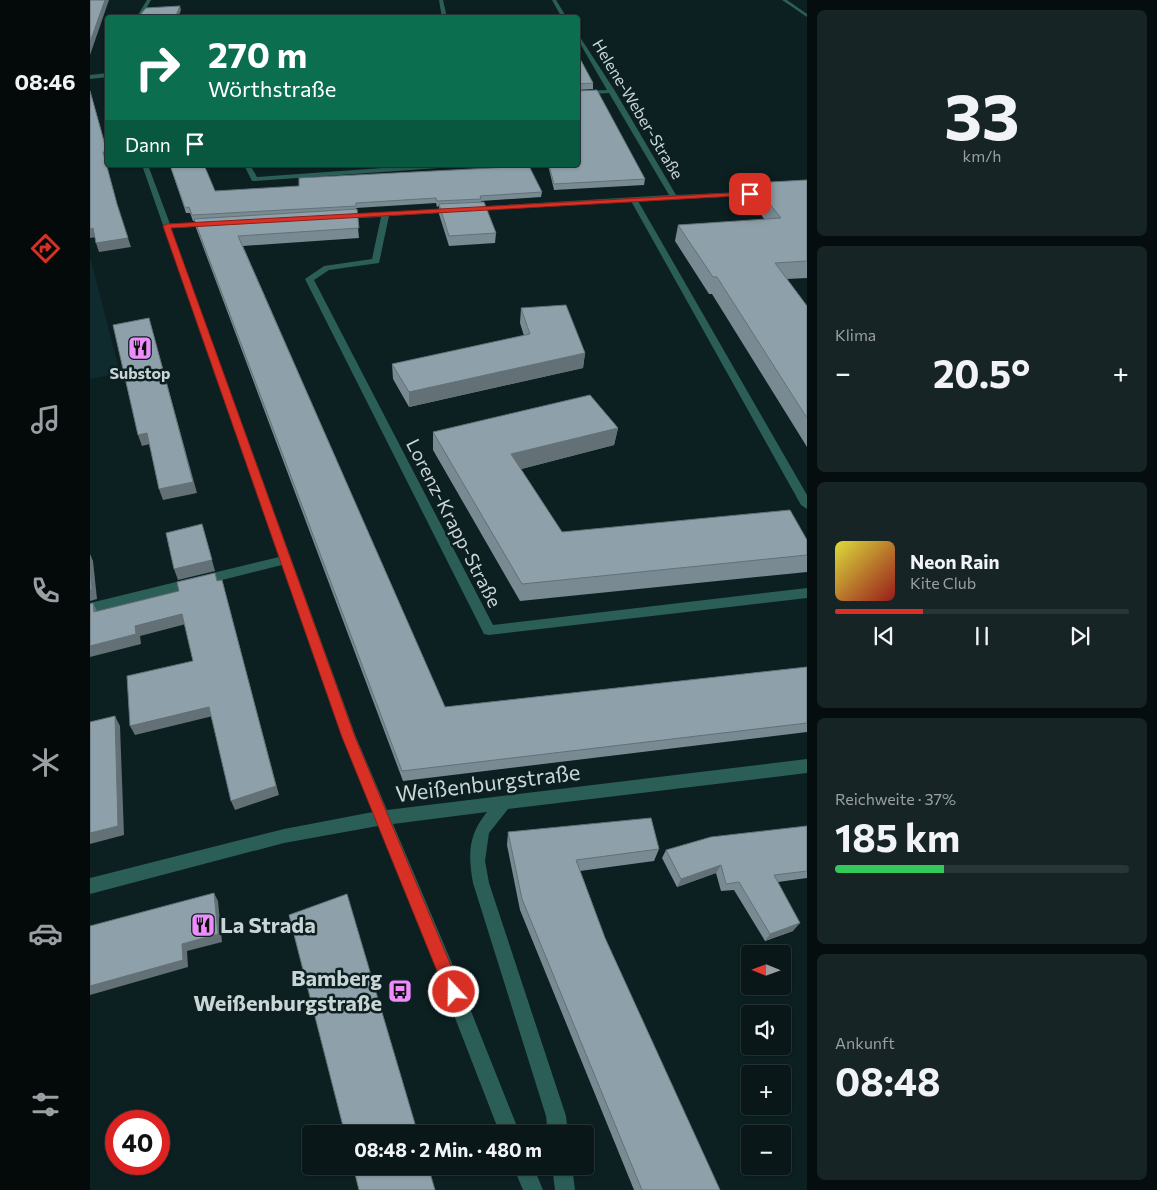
<!DOCTYPE html>
<html lang="de">
<meta charset="utf-8">
<style>
:root{--surface:#091719;--page:#172426;--text:#f1f3f6;--muted:#999fa2;--line:#293638;--accent:#d93025}
body{margin:0;font-family:Commissioner,sans-serif;background:var(--page);color:var(--text);height:100vh;display:flex;flex-direction:column;font-size:19px;white-space:nowrap}
*{box-sizing:border-box;margin:0}
p{font-size:16px;color:var(--muted)}
.icon{flex:none;width:28px;height:28px;fill:none;stroke:currentColor;stroke-width:2;stroke-linecap:round;stroke-linejoin:round}
.map{position:relative;flex:1;overflow:hidden}
.drawer{display:flex;flex-direction:column;gap:10px;padding:10px;background:#050d0e;width:350px}
.drawer>*{flex:none}
.hud{position:absolute;left:15px;top:15px;width:475px;height:152px;border-radius:5px;box-shadow:0 1px 4px #0004,0 0 0 1px var(--line);background:#0b6e4f;color:#fff;overflow:hidden}
.needle{width:32px;rotate:271deg}
.controls{position:absolute;left:651px;top:945px;display:grid;gap:10px}
.controls a{display:grid;place-items:center;width:50px;height:50px;border-radius:5px;background:var(--surface);box-shadow:0 1px 4px #0004,0 0 0 1px var(--line);font-size:25px}
.speed{position:absolute;left:15px;top:1110px;display:flex;gap:10px;font-size:25px;font-weight:700;text-align:center}
.speed>*{display:grid;place-content:center;width:65px;height:65px;border-radius:50%;background:var(--surface);box-shadow:0 1px 4px #0004,0 0 0 1px var(--line);line-height:1}
.speed .limit{border:8px solid #d22;background:#fff;color:#111}
.pin{position:absolute;display:grid;place-items:center;width:42px;height:42px;color:#fff;margin:-21px;border-radius:10px;box-shadow:0 2px 8px #0006}
.me{position:absolute;width:55px;margin:-28px;rotate:339deg;stroke-linejoin:round;filter:drop-shadow(0 0 4px #0008)}
.turn{display:flex;align-items:center;gap:18px;height:105px;padding:0 20px;font-size:22px}
.turn .icon{width:65px;height:65px;stroke-width:2.5}
.turn b{display:block;font-size:35px;line-height:42px}
.then{display:flex;align-items:center;height:48px;padding:0 20px;background:#0003;gap:10px;font-size:19px}
.big{font-size:38px;font-weight:700;line-height:1.1}
.drawer .tile{flex:1;display:flex;flex-direction:column;justify-content:center;gap:8px;min-width:0;padding:0 18px;border-radius:8px;background:var(--page)}
.drawer .dial{align-items:center;gap:0}
.dial b{font-size:65px;line-height:1}
.song{display:flex;align-items:center;gap:15px}
.cover{width:60px;height:60px;border-radius:8px;background:linear-gradient(135deg,hsl(60 70% 55%),hsl(0 70% 35%))}
.played{height:5px;border-radius:2px;background:linear-gradient(90deg,var(--accent) 30%,var(--line) 30%)}
.keys{display:flex;justify-content:space-around;direction:ltr}
.heat{display:flex;justify-content:space-between;align-items:center;font-size:28px;direction:ltr}
.charge{height:8px;border-radius:4px;background:linear-gradient(90deg,#34c759 37%,var(--line) 0)}
.trip{position:absolute;left:212px;top:1125px;width:292px;height:50px;border-radius:5px;background:var(--surface);box-shadow:0 1px 4px #0004,0 0 0 1px var(--line);font-weight:700;line-height:50px;text-align:center}
main{display:flex;flex:1;min-height:0}
.dock{display:flex;flex-direction:column;width:90px;justify-content:space-around;align-items:center;background:#04090a;color:var(--muted)}
.dock .icon{width:35px;height:35px}
.dock .selected{color:var(--accent)}
.dock b{font-size:22px;color:var(--text)}
.map>svg:first-child{display:block}
</style>
<main>
<nav class="dock">
<b>08:46</b>
<svg class="icon selected" aria-label="directions" viewBox="0 0 24 24"><path d="M12 3l9 9-9 9-9-9zM9 14v-3h6M13 9l2 2-2 2"/></svg>
<svg class="icon" aria-label="music" viewBox="0 0 24 24"><path d="M9 18V5l10-2v13"/><circle cx="6" cy="18" r="3"/><circle cx="16" cy="16" r="3"/></svg>
<svg class="icon" aria-label="phone" viewBox="0 0 24 24"><path d="M5 4h4l2 5-3 2q2 4 5 5l2-3 5 2v4C11 20 4 13 5 4z"/></svg>
<svg class="icon" aria-label="climate" viewBox="0 0 24 24"><path d="M12 3v18M4 7l16 10M4 17L20 7"/></svg>
<svg class="icon" aria-label="car" viewBox="0 0 24 24"><path d="M5 17H2v-5l4-1 3-4h7l3 4 3 1v5h-3M9 17h6M6 11h13"/><circle cx="7" cy="17" r="2"/><circle cx="17" cy="17" r="2"/></svg>
<svg class="icon" aria-label="filters" viewBox="0 0 24 24"><path d="M4 7h16M4 17h16"/><circle cx="9" cy="7" r="2"/><circle cx="15" cy="17" r="2"/></svg>
</nav>
<div class="map">
<svg width="717" height="1190" viewBox="0 0 717 1190">
<rect width="100%" height="100%" fill="#0c1f21"/>
<polygon fill="#0f2b2e" points="0,257 30,373 0,379"/>
<g fill="none" stroke-linecap="round" stroke-linejoin="round">
<g fill="#2b5e56" fill-rule="evenodd">
<polygon points="57,0 61,0 51,18 46,18"/>
<polygon points="349,0 353,0 357,18 352,18"/>
<polygon points="462,0 466,0 477,18 472,18"/>
<polygon points="692,0 697,0 717,14 717,17"/>
<polygon points="488,34 525,91 586,195 676,191 680,193 676,195 548,201 717,495 717,509 711,505 541,201 299,216 289,263 239,270 224,280 403,625 717,588 717,598 399,635 394,634 215,279 234,266 282,259 291,217 249,219 248,217 252,215 579,195 519,93 488,95 488,91 517,90 488,40"/>
<polygon points="18,73 18,77 0,79 0,75"/>
<path d="M 52,165 L 58,165 L 80,224 L 122,222 L 126,224 L 122,226 L 81,228 L 266,737 L 297,810 L 717,759 L 717,773 L 418,809 L 399,833 L 395,861 L 399,883 L 476,1116 L 478,1134 L 458,1134 L 456,1116 L 383,883 C 378,855 378,835 397,812 L 303,824 L 361,961 L 430,1134 L 410,1134 L 343,961 L 288,826 L 194,843 L 0,894 L 0,878 L 194,829 L 283,812 L 252,737 L 192,565 L 0,613 L 0,603 L 189,557 Z"/>
<polygon points="154,165 160,165 167,177 334,165 366,165 363,167 165,181 162,181"/>
<polygon points="423,1166 443,1166 453,1190 433,1190"/>
<polygon points="462,1166 482,1166 485,1190 465,1190"/>
</g>
</g>
<g fill="#7a8a92">
<polygon points="488,55 503,83 503,89 488,90"/>
<polygon points="488,91 555,179 554,185 464,190 458,165 488,165"/>
<polygon points="80,165 114,165 125,191 452,192 451,197 391,201 406,233 405,243 359,246 349,214 349,206 347,207 346,203 266,208 269,238 153,246 355,707 717,667 717,732 313,781 106,228 105,221 103,221 100,213 96,213"/>
<polygon points="717,180 717,278 697,279 717,306 717,447 622,294 619,294 585,241 588,225 675,220 659,198 663,183"/>
<polygon points="431,308 495,353 493,368 319,407 303,379 302,364 434,336 430,323"/>
<polygon points="528,428 524,445 431,469 472,532 717,540 717,572 430,601 343,450 343,432"/>
<polygon points="717,826 717,878 688,882 703,931 675,941 644,890 631,891 626,873 587,887 572,858 576,850"/>
<polygon points="418,832 569,849 564,861 490,871 515,938 630,1190 544,1190 430,910 417,845"/>
</g>
<g fill="#637177">
<polygon points="15,0 19,0 0,55 0,42"/>
<polygon points="90,6 91,10 88,18 85,18"/>
<polygon points="0,91 18,155 18,161 16,161 13,152"/>
<polygon points="3,228 6,237 0,238 0,229"/>
<polygon points="38,238 41,247 9,252 6,243"/>
<polygon points="62,329 107,493 73,500 69,489"/>
<polygon points="495,353 493,368 319,407 319,392"/>
<polygon points="528,428 524,445 420,472 421,454"/>
<polygon points="57,433 60,444 52,446 48,435"/>
<polygon points="112,524 125,571 88,580 84,569"/>
<polygon points="0,554 3,561 7,599 0,601"/>
<polygon points="132,580 141,614 189,795 145,810 141,801"/>
<polygon points="3,603 8,613 4,612"/>
<polygon points="92,614 96,624 50,636 51,644 0,657 0,646 45,626"/>
<polygon points="119,707 123,716 45,735 40,726"/>
<polygon points="25,716 30,726 34,835 0,844 0,833"/>
<polygon points="631,865 626,873 587,887 591,879"/>
<polygon points="124,893 128,901 132,942 97,951 98,967 0,995 0,986 92,944"/>
<polygon points="710,923 703,931 675,941 680,934"/>
</g>
<g fill="#8ea1aa" stroke="#637177">
<polygon points="0,0 15,0 0,42"/>
<polygon points="90,6 85,18 49,18 49,16 56,8"/>
<polygon points="488,55 503,83 488,84"/>
<polygon points="507,90 555,179 464,184 459,165 488,165 488,109 490,109 488,104 488,91"/>
<polygon points="0,91 17,152 13,152 27,204 38,238 6,243 3,228 0,229"/>
<polygon points="80,165 114,165 125,191 209,186 209,178 439,166 452,192 390,196 391,199 347,201 346,198 266,203 266,206 102,215 99,207 95,208"/>
<polygon points="717,180 717,261 685,263 717,306 717,418 627,277 623,277 588,225 691,218 663,183"/>
<polygon points="394,202 406,233 359,236 349,204"/>
<polygon points="267,209 269,228 148,236 355,707 717,667 717,723 312,771 104,219"/>
<polygon points="476,305 495,353 319,392 302,364 440,334 431,308"/>
<polygon points="59,318 103,482 69,489 57,433 48,435 23,325"/>
<polygon points="500,395 528,428 421,454 472,532 700,510 717,540 717,555 432,584 343,432"/>
<polygon points="112,524 122,560 84,569 76,533"/>
<polygon points="0,567 2,589 0,590"/>
<polygon points="125,573 127,581 132,580 138,603 186,786 141,801 119,707 40,726 37,676 103,661 92,614 45,626 46,634 0,646 0,604 3,603 4,612 89,591 87,582"/>
<polygon points="25,716 28,826 0,833 0,722"/>
<polygon points="561,818 569,849 486,860 515,938 630,1190 552,1190 432,899 418,832"/>
<polygon points="717,826 717,871 684,875 710,923 680,934 649,882 636,884 631,865 591,879 576,850 621,837"/>
<polygon points="124,893 128,934 92,944 93,960 0,986 0,926"/>
<polygon points="257,894 328,1134 255,1134 199,915"/>
<polygon points="263,1166 338,1166 345,1190 269,1190"/>
</g>
<polygon fill="#d93025" stroke="#8d1f18" points="660,192 663,192 663,195 81,228 265,737 372,992 370,998 364,1000 358,998 252,737 73,226 77,224"/>
<defs>
<g id="restaurant-square" transform="scale(1.25)"><rect x="-9" y="-9" width="18" height="18" rx="4" fill="#eb8dfb" stroke="#0c1f21"/><path d="M-5-6h1v4h1v-4h1v4h1v-4h1v5L-1.5 .5V6h-2V.5L-5-1ZM5-6V6H3V1.5H1.5Q1.5-4 5-6Z" fill="#111"/></g>
<g id="bus-square" transform="scale(1.25)"><rect x="-9" y="-9" width="18" height="18" rx="4" fill="#eb8dfb" stroke="#0c1f21"/><path d="M-5-6H5V4H4V6H2V4H-2V6H-4V4H-5ZM-3.5-4V0h7V-4ZM-3.5 1.2v1.5H-2V1.2ZM2 1.2v1.5H3.5V1.2Z" fill="#111"/></g>
</defs>
<g fill-rule="evenodd">
<use href="#restaurant-square" x="50" y="348"/>
<use href="#restaurant-square" x="113" y="925"/>
<use href="#bus-square" x="310" y="991"/>
</g>
<g text-anchor="middle" stroke-width="5" stroke-linejoin="round" paint-order="stroke">
<g font-size="16" fill="#cad5d6" stroke="#0c1f21">
<text transform="translate(548 109) rotate(59)" y="6">Helene-Weber-Straße</text>
</g>
<g font-size="16" font-weight="bold" fill="#cad5d6" stroke="#0c1f21">
<text x="50" y="379">Substop</text>
</g>
<g font-size="19" fill="#cad5d6" stroke="#0c1f21">
<text transform="translate(364 523) rotate(63)" y="7">Lorenz-Krapp-Straße</text>
</g>
<g font-size="22" fill="#cad5d6" stroke="#0c1f21">
<text transform="translate(398 783) rotate(-7)" y="8">Weißenburgstraße</text>
</g>
<g font-size="22" font-weight="bold" fill="#cad5d6" stroke="#0c1f21" text-anchor="start">
<text x="130" y="933">La Strada</text>
<text x="292" y="986" text-anchor="end">Bamberg<tspan x="292" dy="25">Weißenburgstraße</tspan></text>
</g>
</g>
</svg>
<div class="controls">
<a><svg class="needle" viewBox="-14 -14 28 28"><path d="M0-13l5 13h-10z" fill="#e53935"/><path d="M0 13l5-13h-10z" fill="#999fa2"/></svg></a>
<a><svg class="icon" aria-label="sound" viewBox="0 0 24 24"><path d="M4 9h4l5-4v14l-5-4H4zM17 9q2 3 0 6"/></svg></a>
<a>+</a>
<a>−</a>
</div>
<div class="speed"><div class="limit">40</div></div>
<div class="pin" style="left:660px;top:194px;background:#d93025"><svg class="icon" aria-label="arrive" viewBox="0 0 24 24"><path d="M6 21V4h12l-3 4 3 4H6"/></svg></div>
<svg class="me" style="left:364px;top:992px" viewBox="-20 -20 40 40"><circle r="17" fill="#d93025" stroke="#fff" stroke-width="3"/><path d="M0-11L8 9 0 5-8 9z" fill="#fff"/></svg>
<div class="trip">08:48 · 2 Min. · 480 m</div>
<div class="hud">
<div class="turn"><svg class="icon" aria-label="right" viewBox="0 0 24 24"><path d="M7 20v-9h11M14 6l5 5-5 5"/></svg><div><b>270 m</b>Wörthstraße</div></div>
<div class="then">Dann<svg class="icon" aria-label="arrive" viewBox="0 0 24 24"><path d="M6 21V4h12l-3 4 3 4H6"/></svg></div>
</div>
</div>
<section class="drawer">
<div class="tile dial"><b>33</b><p>km/h</p></div>
<div class="tile"><p>Klima</p>
<div class="heat"><a>−</a><b class="big">20.5°</b><a>+</a></div>
</div>
<div class="tile">
<div class="song"><i class="cover"></i><div><b>Neon Rain</b><p>Kite Club</p></div></div>
<div class="played"></div>
<div class="keys"><svg class="icon" aria-label="previous" viewBox="0 0 24 24"><path d="M18 5L8 12l10 7zM5 5v14"/></svg><svg class="icon" aria-label="pause" viewBox="0 0 24 24"><path d="M8 5v14M16 5v14"/></svg><svg class="icon" aria-label="next" viewBox="0 0 24 24"><path d="M6 5l10 7-10 7zM19 5v14"/></svg></div>
</div>
<div class="tile"><p>Reichweite · 37%</p><b class="big">185 km</b><div class="charge"></div></div>
<div class="tile"><p>Ankunft</p><b class="big">08:48</b></div>
</section>
</main>
